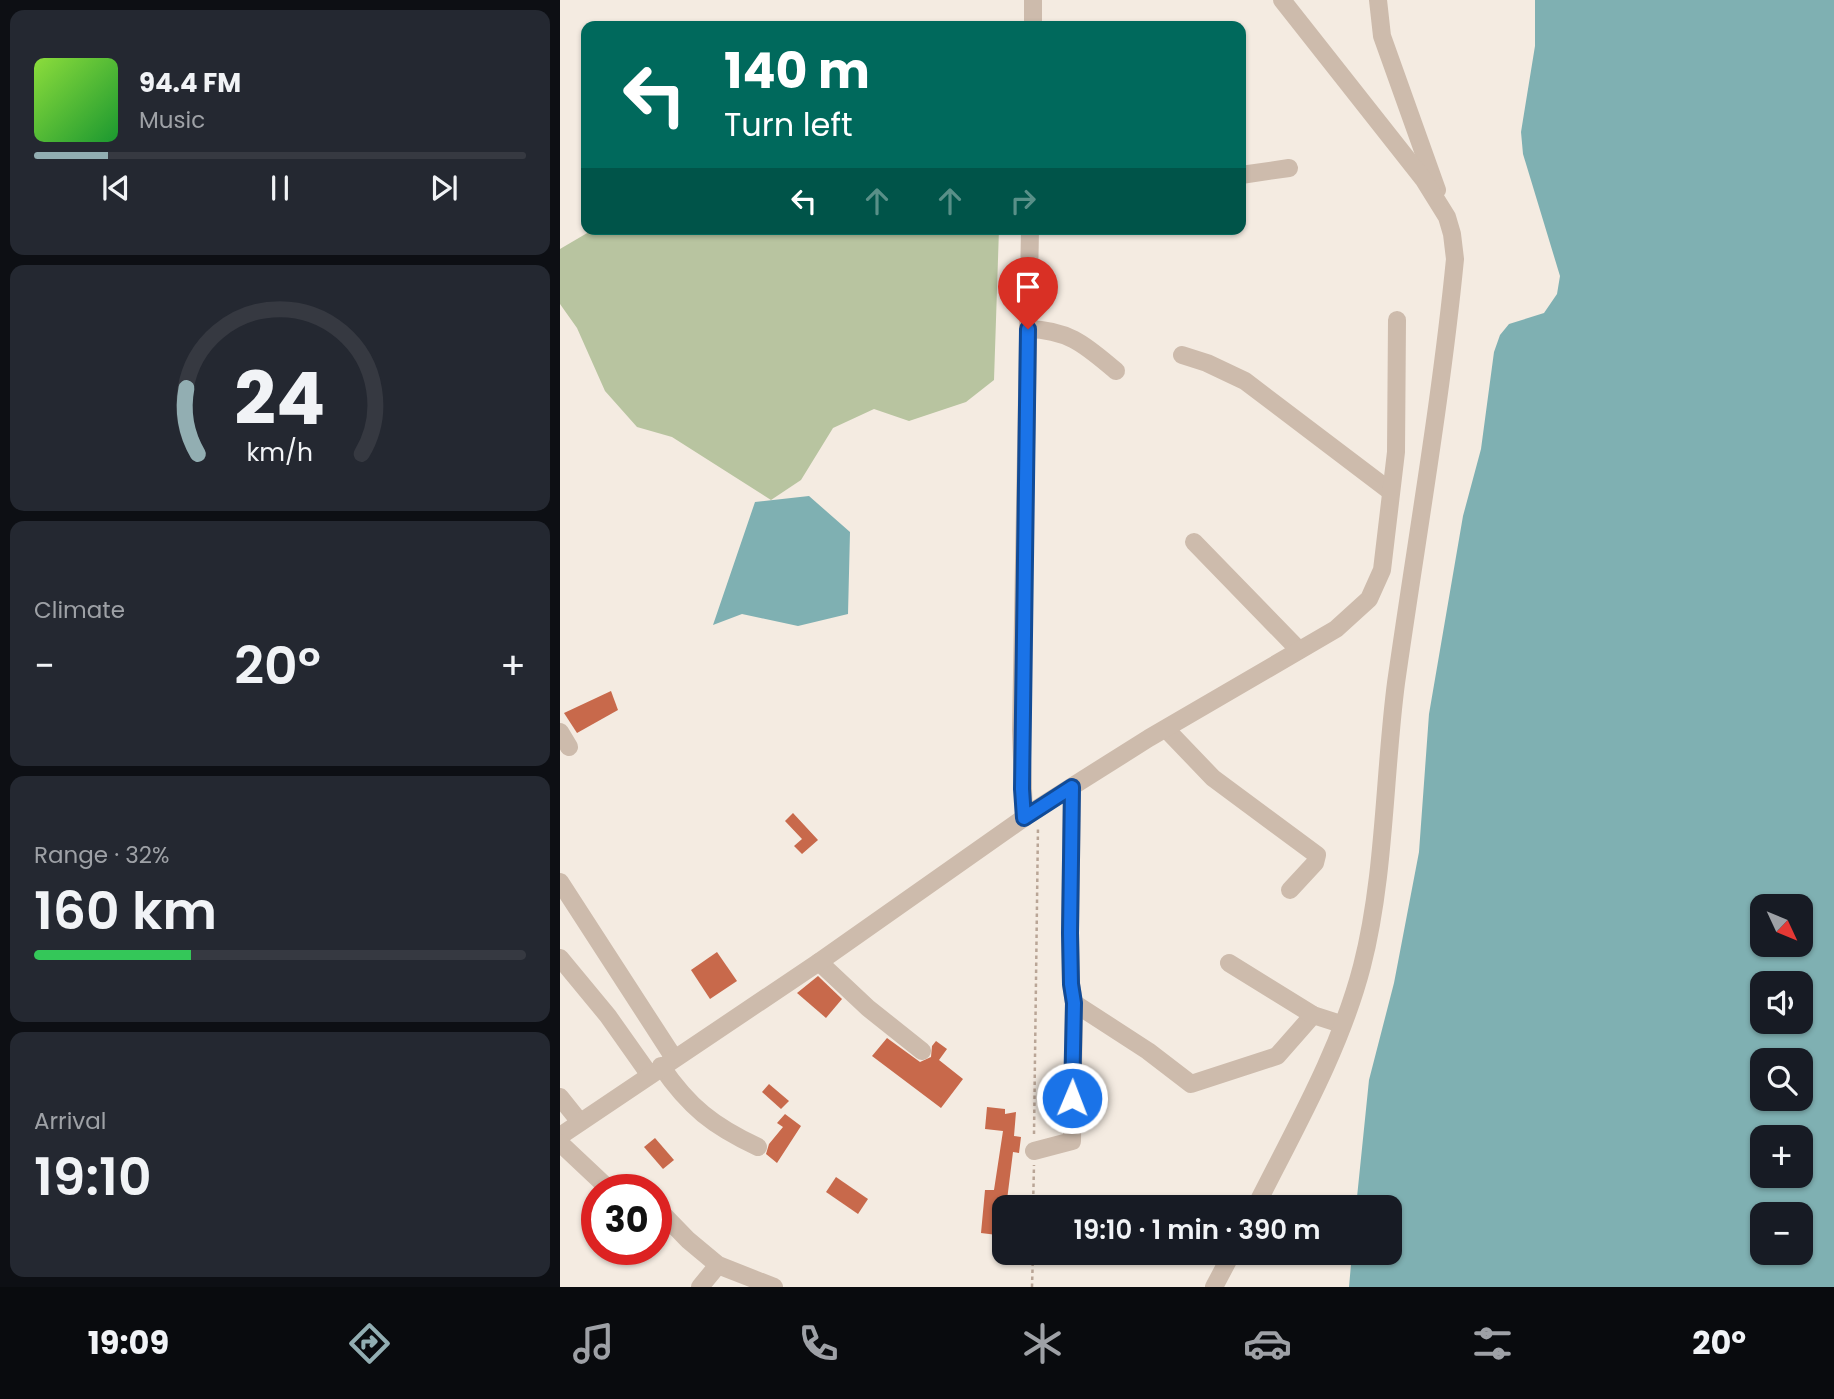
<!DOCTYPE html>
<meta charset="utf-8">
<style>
:root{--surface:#171b24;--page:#242831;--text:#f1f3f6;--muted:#9ea1a6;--line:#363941;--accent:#92aeb2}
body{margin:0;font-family:Poppins,sans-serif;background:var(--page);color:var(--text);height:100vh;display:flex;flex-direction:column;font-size:26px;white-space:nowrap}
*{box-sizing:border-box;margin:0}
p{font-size:23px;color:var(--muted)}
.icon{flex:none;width:38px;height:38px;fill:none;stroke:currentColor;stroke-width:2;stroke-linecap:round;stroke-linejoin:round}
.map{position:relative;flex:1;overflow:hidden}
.side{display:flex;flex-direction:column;gap:10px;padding:10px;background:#0d0f14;width:560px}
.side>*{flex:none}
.top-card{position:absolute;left:21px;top:21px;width:665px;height:214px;border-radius:14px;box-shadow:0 2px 5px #0004;background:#00695c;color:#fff;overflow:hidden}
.needle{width:46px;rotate:134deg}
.buttons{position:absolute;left:1190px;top:894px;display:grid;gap:14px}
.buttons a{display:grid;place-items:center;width:63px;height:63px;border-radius:14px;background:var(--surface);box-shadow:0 2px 5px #0004;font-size:35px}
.speed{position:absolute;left:21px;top:1174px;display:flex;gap:14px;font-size:35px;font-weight:700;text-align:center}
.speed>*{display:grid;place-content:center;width:91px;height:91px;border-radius:50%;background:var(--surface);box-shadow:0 2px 5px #0004;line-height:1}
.speed .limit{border:10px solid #d22;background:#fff;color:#111}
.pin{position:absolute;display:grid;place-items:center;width:60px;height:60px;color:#fff;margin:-72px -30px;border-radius:50% 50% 50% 0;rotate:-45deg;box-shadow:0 0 7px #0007}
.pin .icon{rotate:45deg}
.me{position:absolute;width:77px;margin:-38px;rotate:1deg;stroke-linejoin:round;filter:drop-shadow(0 0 5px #0008)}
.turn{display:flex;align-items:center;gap:24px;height:147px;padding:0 28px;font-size:32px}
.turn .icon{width:91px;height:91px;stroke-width:2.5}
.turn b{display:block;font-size:49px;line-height:60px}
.lanes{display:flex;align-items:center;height:66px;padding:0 28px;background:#0003;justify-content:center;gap:35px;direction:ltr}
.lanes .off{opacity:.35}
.big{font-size:52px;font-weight:600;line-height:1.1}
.side .card{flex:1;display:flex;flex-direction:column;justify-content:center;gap:10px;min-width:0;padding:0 24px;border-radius:14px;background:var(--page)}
.side .dial{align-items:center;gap:0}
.dial svg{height:182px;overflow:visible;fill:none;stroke:var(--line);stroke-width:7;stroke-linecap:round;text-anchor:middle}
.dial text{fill:var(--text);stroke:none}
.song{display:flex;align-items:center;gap:21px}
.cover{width:84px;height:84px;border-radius:10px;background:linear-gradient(135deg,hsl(90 70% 55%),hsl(130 70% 35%))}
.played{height:7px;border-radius:4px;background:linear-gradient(90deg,var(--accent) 15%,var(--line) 15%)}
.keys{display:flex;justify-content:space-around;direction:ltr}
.heat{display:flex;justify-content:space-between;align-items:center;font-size:38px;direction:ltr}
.charge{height:10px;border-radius:5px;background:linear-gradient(90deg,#34c759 32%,var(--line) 0)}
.trip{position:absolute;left:432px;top:1195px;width:410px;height:70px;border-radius:14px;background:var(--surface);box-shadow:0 2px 5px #0004;font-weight:600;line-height:70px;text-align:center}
.menu{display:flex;height:112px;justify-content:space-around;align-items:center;background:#090b0e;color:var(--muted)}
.menu .icon{width:49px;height:49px}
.menu .current{color:var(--accent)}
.menu b{font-size:32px;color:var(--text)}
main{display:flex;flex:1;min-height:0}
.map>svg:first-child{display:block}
</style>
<main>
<section class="side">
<div class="card">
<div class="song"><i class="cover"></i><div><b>94.4 FM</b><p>Music</p></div></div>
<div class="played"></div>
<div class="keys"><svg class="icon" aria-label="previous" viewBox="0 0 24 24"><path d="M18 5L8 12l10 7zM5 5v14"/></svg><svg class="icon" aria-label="pause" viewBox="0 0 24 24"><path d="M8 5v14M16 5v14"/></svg><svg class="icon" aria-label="next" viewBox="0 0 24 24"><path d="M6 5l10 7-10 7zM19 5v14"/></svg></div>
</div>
<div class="card dial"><svg viewBox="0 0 100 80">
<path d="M14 69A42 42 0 1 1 86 69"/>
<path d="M14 69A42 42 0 0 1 9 40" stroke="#92aeb2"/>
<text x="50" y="56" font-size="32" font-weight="700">24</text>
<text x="50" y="72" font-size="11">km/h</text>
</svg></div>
<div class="card"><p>Climate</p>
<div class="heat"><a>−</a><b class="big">20°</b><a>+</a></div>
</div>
<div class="card"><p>Range · 32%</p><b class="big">160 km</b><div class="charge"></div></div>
<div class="card"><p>Arrival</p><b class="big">19:10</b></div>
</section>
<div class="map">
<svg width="1274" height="1287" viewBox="0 0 1274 1287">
<rect width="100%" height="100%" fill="#f4ebe1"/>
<polygon fill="#b8c4a0" points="34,229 439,229 434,380 406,402 349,421 314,409 273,428 241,480 211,500 112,437 77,427 45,391 17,328 0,304 0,249"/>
<g fill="#7fb0b2" fill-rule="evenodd">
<path d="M 975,0 L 1274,0 L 1274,1287 L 789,1287 L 792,1253 L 830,1253 L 830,1208 L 796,1207 L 809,1080 L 834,983 L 859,852 L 869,714 L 903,516 L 921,449 L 934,352 L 940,335 L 949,324 L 984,313 L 997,294 L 1000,276 L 963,154 L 961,132 L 975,46 ZM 1202,906 L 1241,906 L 1241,945 L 1202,945 ZM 1202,984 L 1241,984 L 1241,1022 L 1202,1022 ZM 1202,1060 L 1241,1060 L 1241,1099 L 1202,1099 ZM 1202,1138 L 1241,1138 L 1241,1176 L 1202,1176 ZM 1202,1214 L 1241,1214 L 1241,1253 L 1202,1253 Z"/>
<polygon points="249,496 290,532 288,614 238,626 182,614 153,625 195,502"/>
</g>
<g fill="#c8694b">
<polygon points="51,691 58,710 17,733 4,713"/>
<polygon points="233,813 258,840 242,854 234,846 242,839 225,821"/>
<polygon points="157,952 177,981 150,999 131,970"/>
<polygon points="258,976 282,999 266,1018 237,993"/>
<polygon points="327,1038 360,1062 371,1057 372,1046 376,1041 387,1049 379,1060 403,1079 381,1108 312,1056"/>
<polygon points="209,1084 229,1101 221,1109 202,1092"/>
<polygon points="427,1107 445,1109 445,1114 456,1112 454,1136 461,1137 459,1153 453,1152 444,1224 438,1224 437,1235 421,1233 425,1190 434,1190 443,1131 425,1129"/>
<polygon points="225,1114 241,1126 217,1163 206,1154 209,1144 223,1127 217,1123"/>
<polygon points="95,1138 114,1160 103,1169 84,1147"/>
<polygon points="276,1177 308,1199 298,1214 266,1192"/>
</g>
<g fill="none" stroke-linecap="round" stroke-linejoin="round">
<g stroke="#b9a596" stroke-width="2.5" stroke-dasharray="3.5 3.5" stroke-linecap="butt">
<polyline points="474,1134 478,826"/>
<polyline points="473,1208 474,1165"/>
<polyline points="472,1287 473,1253"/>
</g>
<g stroke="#cdbbac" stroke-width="18">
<polyline points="818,0 822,36 877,190"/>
<polyline points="473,26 473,0"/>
<polyline points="681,175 729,168"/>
<path d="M 468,329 C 510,330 526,346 556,371"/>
<polyline points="622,355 647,363 685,381 830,491"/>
<polyline points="634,542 739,650"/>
<polyline points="606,729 653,778 757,855 755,863 730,890"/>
<polyline points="0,732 9,747"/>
<polyline points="512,787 510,933 511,984 514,1003 588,1051 631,1084 717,1056 753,1015"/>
<polyline points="464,818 461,730 470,229"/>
<polyline points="0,882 114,1058"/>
<polyline points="0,958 48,1016 89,1074"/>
<polyline points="259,962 308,1008 362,1051"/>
<polyline points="669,963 753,1015 781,1024"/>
<path d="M 101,1066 C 129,1107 153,1126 198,1147"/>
<polyline points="0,1097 20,1122"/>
<polyline points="0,1136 259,962 478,808 589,738 776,629 809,599 822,570 836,452 837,320"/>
<polyline points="0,1143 50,1190"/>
<polyline points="474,1151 512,1141 514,1003"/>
<polyline points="96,1207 128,1240 158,1265 214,1287"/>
<path d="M 695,1208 C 734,1130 780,1051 802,966 C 825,877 824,775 836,683 C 856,542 881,401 895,259 L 892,234 L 887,217 L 864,180 L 722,0"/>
<polyline points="140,1287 158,1265"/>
<polyline points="654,1287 672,1253"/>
</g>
</g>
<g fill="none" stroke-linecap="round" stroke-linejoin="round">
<g stroke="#114b97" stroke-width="18">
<polyline id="route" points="468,329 462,789 464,818 512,787 510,933 511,984 514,1003 512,1098"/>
</g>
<use href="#route" stroke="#1a73e8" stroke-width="12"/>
</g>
</svg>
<div class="buttons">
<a><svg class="needle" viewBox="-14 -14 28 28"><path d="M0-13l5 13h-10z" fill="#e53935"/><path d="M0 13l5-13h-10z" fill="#9ea1a6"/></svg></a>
<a><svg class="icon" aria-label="sound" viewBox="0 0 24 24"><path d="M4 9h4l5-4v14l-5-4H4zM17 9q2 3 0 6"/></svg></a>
<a><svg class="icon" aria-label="search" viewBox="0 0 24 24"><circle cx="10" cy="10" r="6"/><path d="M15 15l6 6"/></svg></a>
<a>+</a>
<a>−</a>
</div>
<div class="speed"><div class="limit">30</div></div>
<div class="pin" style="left:468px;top:329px;background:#d93025"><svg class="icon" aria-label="arrive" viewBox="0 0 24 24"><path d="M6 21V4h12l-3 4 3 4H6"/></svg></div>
<svg class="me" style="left:512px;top:1098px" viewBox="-20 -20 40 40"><circle r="17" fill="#1a73e8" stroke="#fff" stroke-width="3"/><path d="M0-11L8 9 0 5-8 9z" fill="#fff"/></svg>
<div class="trip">19:10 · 1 min · 390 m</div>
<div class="top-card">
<div class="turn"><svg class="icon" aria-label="left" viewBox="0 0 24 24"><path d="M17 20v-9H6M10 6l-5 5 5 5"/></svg><div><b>140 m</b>Turn left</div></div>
<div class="lanes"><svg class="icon" aria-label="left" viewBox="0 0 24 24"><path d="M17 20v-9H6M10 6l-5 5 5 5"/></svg><svg class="icon off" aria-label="ahead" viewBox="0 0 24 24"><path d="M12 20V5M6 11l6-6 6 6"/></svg><svg class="icon off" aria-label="ahead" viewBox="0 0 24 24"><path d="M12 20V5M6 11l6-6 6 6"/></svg><svg class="icon off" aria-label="right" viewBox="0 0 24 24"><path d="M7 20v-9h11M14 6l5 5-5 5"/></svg></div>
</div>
</div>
</main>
<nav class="menu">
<b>19:09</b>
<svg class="icon current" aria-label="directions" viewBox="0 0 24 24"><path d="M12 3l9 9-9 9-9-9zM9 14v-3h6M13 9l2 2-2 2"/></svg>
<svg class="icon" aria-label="music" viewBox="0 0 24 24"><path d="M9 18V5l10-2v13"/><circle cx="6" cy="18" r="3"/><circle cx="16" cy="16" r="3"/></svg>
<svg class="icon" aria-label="phone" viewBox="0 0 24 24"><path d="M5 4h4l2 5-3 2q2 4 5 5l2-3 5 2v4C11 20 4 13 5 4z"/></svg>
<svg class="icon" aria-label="climate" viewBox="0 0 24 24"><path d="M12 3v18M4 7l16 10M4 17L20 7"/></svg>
<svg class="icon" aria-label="car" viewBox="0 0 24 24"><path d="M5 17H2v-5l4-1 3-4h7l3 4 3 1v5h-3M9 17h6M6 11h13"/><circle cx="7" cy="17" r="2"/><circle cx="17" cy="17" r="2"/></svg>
<svg class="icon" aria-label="filters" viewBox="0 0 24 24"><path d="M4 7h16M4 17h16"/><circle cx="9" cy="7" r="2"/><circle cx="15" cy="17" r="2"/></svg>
<b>20°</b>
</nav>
